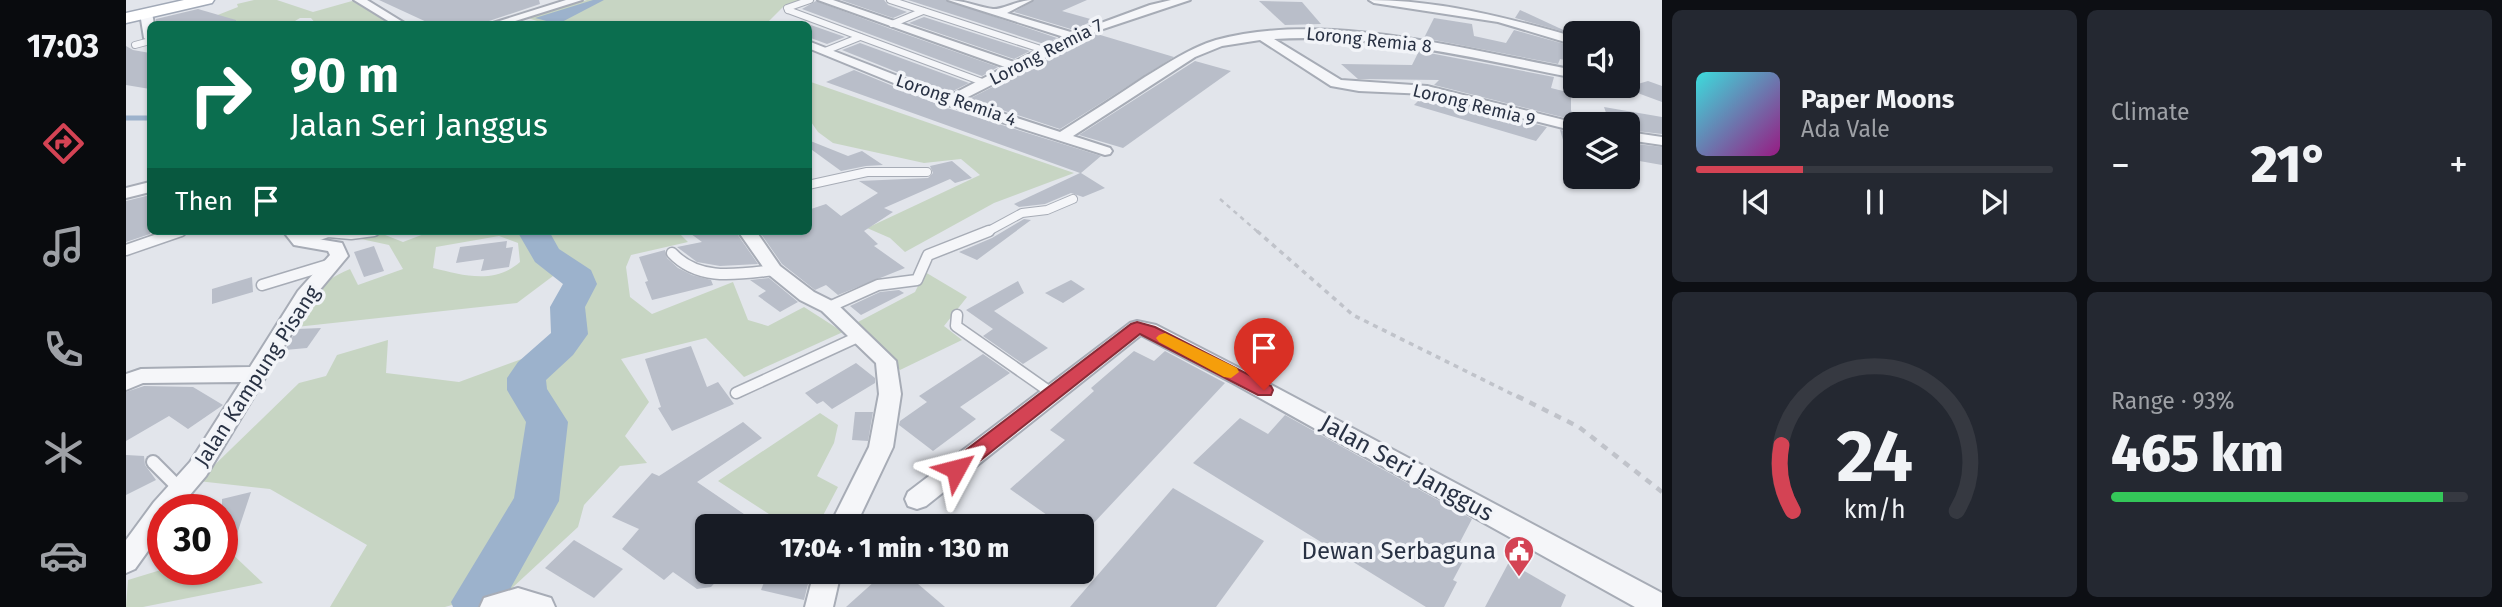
<!DOCTYPE html>
<meta charset="utf-8">
<style>
:root{--surface:#171b24;--page:#242831;--text:#f1f3f6;--muted:#9ea1a6;--line:#363941;--accent:#d44354}
body{margin:0;font-family:"Fira Sans",sans-serif;background:var(--page);color:var(--text);height:100vh;display:flex;flex-direction:column;font-size:26px;white-space:nowrap}
*{box-sizing:border-box;margin:0}
p{font-size:23px;color:var(--muted)}
.icon{flex:none;width:38px;height:38px;fill:none;stroke:currentColor;stroke-width:2;stroke-linecap:round;stroke-linejoin:round}
.map{position:relative;flex:1;overflow:hidden}
.drawer{display:flex;flex-direction:column;gap:10px;padding:10px;background:#0d0f14;width:840px}
.drawer>*{flex:none}
.top-card{position:absolute;left:21px;top:21px;width:665px;height:214px;border-radius:10px;box-shadow:0 2px 5px #0004;background:#0b6e4f;color:#fff;overflow:hidden}
.buttons{position:absolute;left:1437px;top:21px;display:grid;gap:14px}
.buttons a{display:grid;place-items:center;width:77px;height:77px;border-radius:10px;background:var(--surface);box-shadow:0 2px 5px #0004;font-size:35px}
.speed{position:absolute;left:21px;top:494px;display:flex;gap:14px;font-size:35px;font-weight:700;text-align:center}
.speed>*{display:grid;place-content:center;width:91px;height:91px;border-radius:50%;background:var(--surface);box-shadow:0 2px 5px #0004;line-height:1}
.speed .limit{border:10px solid #d22;background:#fff;color:#111}
.pin{position:absolute;display:grid;place-items:center;width:60px;height:60px;color:#fff;margin:-72px -30px;border-radius:50% 50% 50% 0;rotate:-45deg;box-shadow:0 0 7px #0007}
.pin .icon{rotate:45deg}
.me{position:absolute;width:77px;margin:-38px;rotate:52deg;stroke-linejoin:round;filter:drop-shadow(0 0 5px #0008)}
.turn{display:flex;align-items:center;gap:24px;height:147px;padding:0 28px;font-size:32px}
.turn .icon{width:91px;height:91px;stroke-width:2.5}
.turn b{display:block;font-size:49px;line-height:60px}
.then{display:flex;align-items:center;height:66px;padding:0 28px;background:#0003;gap:14px;font-size:26px}
.big{font-size:52px;font-weight:800;line-height:1.1}
.drawer .tile{flex:1;display:flex;flex-direction:column;justify-content:center;gap:10px;min-width:0;padding:0 24px;border-radius:10px;background:var(--page)}
.drawer .dial{align-items:center;gap:0}
.dial svg{height:182px;overflow:visible;fill:none;stroke:var(--line);stroke-width:7;stroke-linecap:round;text-anchor:middle}
.dial text{fill:var(--text);stroke:none}
.song{display:flex;align-items:center;gap:21px}
.cover{width:84px;height:84px;border-radius:10px;background:linear-gradient(135deg,hsl(180 70% 55%),hsl(310 70% 35%))}
.played{height:7px;border-radius:4px;background:linear-gradient(90deg,var(--accent) 30%,var(--line) 30%)}
.keys{display:flex;justify-content:space-around;direction:ltr}
.heat{display:flex;justify-content:space-between;align-items:center;font-size:38px;direction:ltr}
.charge{height:10px;border-radius:5px;background:linear-gradient(90deg,#34c759 93%,var(--line) 0)}
.drawer .tiles{flex:1;display:grid;gap:10px;grid-template-columns:repeat(2,1fr)}
.trip{position:absolute;left:569px;top:514px;width:399px;height:70px;border-radius:10px;background:var(--surface);box-shadow:0 2px 5px #0004;font-weight:800;line-height:70px;text-align:center}
main{display:flex;flex:1;min-height:0}
.tab-bar{display:flex;flex-direction:column;width:126px;justify-content:space-around;align-items:center;background:#090b0e;color:var(--muted)}
.tab-bar .icon{width:49px;height:49px}
.tab-bar .active{color:var(--accent)}
.tab-bar b{font-size:32px;color:var(--text)}
.map>svg:first-child{display:block}
</style>
<main>
<nav class="tab-bar">
<b>17:03</b>
<svg class="icon active" aria-label="directions" viewBox="0 0 24 24"><path d="M12 3l9 9-9 9-9-9zM9 14v-3h6M13 9l2 2-2 2"/></svg>
<svg class="icon" aria-label="music" viewBox="0 0 24 24"><path d="M9 18V5l10-2v13"/><circle cx="6" cy="18" r="3"/><circle cx="16" cy="16" r="3"/></svg>
<svg class="icon" aria-label="phone" viewBox="0 0 24 24"><path d="M5 4h4l2 5-3 2q2 4 5 5l2-3 5 2v4C11 20 4 13 5 4z"/></svg>
<svg class="icon" aria-label="climate" viewBox="0 0 24 24"><path d="M12 3v18M4 7l16 10M4 17L20 7"/></svg>
<svg class="icon" aria-label="car" viewBox="0 0 24 24"><path d="M5 17H2v-5l4-1 3-4h7l3 4 3 1v5h-3M9 17h6M6 11h13"/><circle cx="7" cy="17" r="2"/><circle cx="17" cy="17" r="2"/></svg>
</nav>
<div class="map">
<svg width="1536" height="607" viewBox="0 0 1536 607">
<rect width="100%" height="100%" fill="#e2e5eb"/>
<g fill="#c7d5c3" fill-rule="evenodd">
<polygon points="128,0 151,0 187,12 226,1 265,24 190,24 185,18 174,18 164,24 142,24 128,21 94,24 79,20 112,7 111,4"/>
<polygon points="461,0 678,0 657,7 640,24 420,24 402,18"/>
<polygon points="682,81 948,173 868,203 779,252 764,238 741,228 854,175 835,159 798,163 707,143 692,132 683,119"/>
<path d="M 249,231 L 277,242 L 306,231 L 512,231 L 518,234 L 551,231 L 562,242 L 505,255 L 500,267 L 504,297 L 526,314 L 607,282 L 622,320 L 642,326 L 678,307 L 717,332 L 618,377 L 580,338 L 495,359 L 523,402 L 499,436 L 521,463 L 494,466 L 458,505 L 452,527 L 386,588 L 319,607 L 204,607 L 241,545 L 144,489 L 72,481 L 173,383 L 200,376 L 211,355 L 262,340 L 260,373 L 333,382 L 423,349 L 434,336 L 435,301 L 446,286 L 445,277 L 435,270 L 391,303 L 170,327 C 187,295 189,284 224,269 L 232,285 L 277,269 L 263,245 L 235,239 ZM 373,236 L 392,243 L 394,262 C 368,285 336,275 307,268 L 310,247 Z"/>
<polygon points="799,272 841,297 818,326 836,340 774,370 732,322 789,292"/>
<polygon points="694,413 712,425 708,443 691,476 712,487 692,525 646,516 592,481"/>
<polygon points="101,549 137,583 17,607 0,607 2,580 38,569 96,569 96,550"/>
</g>
<polygon fill="#9cb2cc" points="467,0 478,0 432,24 409,18"/>
<g fill="none" stroke-linecap="round" stroke-linejoin="round">
<polyline stroke="#9cb2cc" stroke-width="5" points="0,118 24,118"/>
<polygon fill="#9cb2cc" fill-rule="evenodd" points="391,231 423,231 433,249 465,270 471,284 459,307 462,334 447,355 420,380 421,389 442,422 433,501 374,607 327,607 325,602 388,498 400,422 381,390 381,378 392,362 425,333 424,307 437,284 409,262"/>
</g>
<g fill="#b9bec9">
<polygon points="253,0 413,0 414,4 363,21 361,24 305,24"/>
<polygon points="715,0 758,0 762,5 781,12 767,18"/>
<polygon points="782,0 820,0 931,38 918,44"/>
<polygon points="908,0 961,0 936,11 968,20 948,30 888,12"/>
<polygon points="690,1 765,29 872,67 856,76 676,9"/>
<polygon points="1133,1 1176,2 1195,24 1159,25"/>
<polygon points="72,9 110,20 110,24 30,24 30,19"/>
<polygon points="1394,10 1446,34 1389,18"/>
<polygon points="798,17 904,51 888,59 783,23"/>
<polygon points="1308,18 1346,24 1348,36 1380,43 1388,30 1449,47 1449,62 1434,59 1432,64 1298,38"/>
<polygon points="682,24 719,37 701,44 682,37"/>
<polygon points="971,34 1048,57 934,129 843,99"/>
<polygon points="734,43 843,83 823,93 716,50"/>
<polygon points="0,46 7,50 24,53 24,89 0,85"/>
<polygon points="1293,51 1428,77 1425,88 1445,93 1445,110 1448,120 1308,85 1313,80 1232,79 1215,64 1286,65"/>
<polygon points="1069,61 1105,71 997,148 953,135"/>
<polygon points="728,70 818,107 975,156 955,173 979,188 957,197 945,193 919,204 893,207 888,204 954,173 700,82"/>
<polygon points="1522,81 1536,86 1536,102 1498,88"/>
<polygon points="1297,96 1421,127 1410,141 1288,105"/>
<polygon points="1478,107 1536,117 1536,134 1502,130 1502,124 1484,124"/>
<polygon points="1434,130 1449,133 1449,166 1445,166"/>
<polygon points="682,140 722,156 736,151 757,165 740,166 715,171 682,147"/>
<polygon points="1502,143 1536,147 1536,165 1502,159"/>
<polygon points="826,161 846,178 829,183 824,179 758,208 767,212 738,231 752,244 748,246 779,268 712,295 700,285 689,290 656,264 633,231 682,231 682,210 700,204 715,216 752,193 733,181 802,178 807,173 804,166"/>
<polygon points="24,195 24,234 0,242 0,201"/>
<polygon points="898,219 905,220 851,260 833,252 866,238"/>
<polygon points="561,231 609,231 632,264 594,266 571,262 551,247 576,242"/>
<polygon points="381,241 380,248 387,247 383,267 355,271 358,259 330,263 334,247"/>
<polygon points="248,246 258,271 238,277 228,252"/>
<polygon points="539,250 541,258 552,268 566,275 585,280 587,285 526,300 519,282 522,281 513,257"/>
<polygon points="126,277 127,292 86,304 86,289"/>
<polygon points="643,278 672,302 654,312 632,296 640,291 624,280"/>
<polygon points="945,280 959,289 937,303 919,293"/>
<polygon points="892,281 898,293 868,311 922,348 897,364 857,336 867,329 840,310"/>
<polygon points="773,290 778,293 735,315 724,306 754,292"/>
<polygon points="195,328 181,348 159,350 171,329"/>
<polygon points="565,346 581,387 592,382 608,404 546,431 532,408 535,407 519,359"/>
<polygon points="1008,351 1028,361 1039,351 1099,383 964,527 938,527 884,489 939,440 924,430 968,391 965,388"/>
<polygon points="857,354 884,373 834,407 850,419 807,451 773,425 774,421 801,402 793,396"/>
<polygon points="730,363 749,378 749,383 706,409 697,401 691,404 679,393"/>
<polygon points="18,386 67,387 97,405 62,429 43,416 0,441 0,392"/>
<polygon points="729,412 747,412 742,441 726,440"/>
<polygon points="1159,415 1346,519 1334,542 1344,548 1327,580 1331,582 1318,607 1300,607 1067,463 1114,418 1142,434"/>
<polygon points="617,422 636,438 571,482 637,527 581,527 581,572 599,572 585,587 571,589 547,572 538,580 496,549 513,529 486,517 526,473 533,476"/>
<polygon points="0,455 18,456 19,465 30,480 0,495"/>
<polygon points="1047,488 1138,541 1090,607 944,607"/>
<polygon points="125,492 110,537 96,540 96,499"/>
<polygon points="448,540 497,569 468,598 419,568"/>
<polygon points="1383,562 1440,595 1435,607 1359,607"/>
<polygon points="642,572 685,572 678,600 635,590"/>
<polygon points="759,572 778,572 819,607 720,607"/>
</g>
<g fill="none" stroke-linecap="round" stroke-linejoin="round">
<g stroke="#a7acb6" stroke-width="8">
<g id="lane-far3">
<polyline points="764,0 921,51"/>
<polyline points="662,10 859,83"/>
<polyline points="662,10 661,8 684,0"/>
<polyline points="766,24 797,11"/>
<polyline points="9,45 24,41"/>
<polyline points="699,51 734,37"/>
</g>
</g>
<g stroke="#a7acb6" stroke-width="10">
<g id="lane-far2">
<polyline points="682,185 741,172 801,172"/>
<polyline points="50,233 55,231"/>
<polyline points="200,233 210,233"/>
<polyline points="235,233 248,231"/>
<polyline points="859,233 896,213 921,210 947,199"/>
</g>
</g>
<g stroke="#a7acb6" stroke-width="13">
<g id="lane-far1">
<polyline points="175,241 202,232 225,234 248,231"/>
<polyline points="0,250 55,231"/>
<path d="M 546,253 C 573,282 612,274 648,270"/>
<polyline points="136,285 205,264"/>
<polyline points="703,307 752,285 791,280 802,255 863,231"/>
<polyline points="831,315 830,326 927,394"/>
<polyline points="610,393 734,336"/>
</g>
</g>
<g stroke="#a7acb6" stroke-width="16">
<polyline id="lane" points="27,462 53,488"/>
</g>
<g stroke="#a7acb6" stroke-width="4">
<g id="street">
<polygon points="228,0 241,0 280,24 267,24"/>
<polygon points="440,0 456,0 380,24 364,24"/>
<path d="M 692,0 L 707,0 L 888,62 L 938,37 L 822,0 C 838,0 851,7 867,9 C 876,10 892,0 906,0 L 881,13 L 948,33 L 1024,5 L 1045,0 L 1064,0 L 971,31 L 836,100 L 934,132 C 962,114 991,96 1019,77 C 1042,63 1064,48 1090,40 C 1198,10 1341,50 1449,70 L 1449,78 C 1350,59 1250,33 1148,39 L 1215,80 L 1301,86 L 1454,124 L 1449,124 L 1449,131 L 1301,94 L 1233,91 L 1205,86 L 1134,40 L 1096,46 L 1069,57 L 947,136 L 984,148 L 986,151 L 984,154 L 979,155 L 819,104 L 682,48 L 682,41 L 823,96 L 879,67 Z"/>
<path d="M 1243,0 C 1313,0 1382,18 1449,37 L 1449,45 L 1372,22 L 1248,3 Z"/>
<polygon points="20,10 26,13 28,24 24,24 24,42 18,38 14,13"/>
<polygon points="1502,132 1536,137 1536,145 1502,140"/>
<polygon points="24,182 24,192 0,198 0,188"/>
<polygon points="157,231 175,231 180,237 216,243 222,256 187,298 80,476 52,509 37,509 37,530 9,569 0,573 0,540 28,502 64,462 115,382 17,383 0,390 0,374 15,369 124,367 172,291 204,255 202,251 168,245"/>
<polygon points="612,231 630,231 654,266 688,292 710,303 770,361 775,394 767,447 729,527 703,527 743,447 753,394 750,363 696,311 674,300 642,274"/>
<polygon points="1011,321 1030,325 1123,373 1536,593 1536,607 1509,607 1107,383 1015,335 800,506 791,509 782,506 779,499 782,492 1004,323"/>
<polygon points="688,572 715,572 707,607 679,607"/>
<polygon points="392,588 425,598 429,607 354,607 358,598"/>
</g>
</g>
<g stroke="#a1a9b7" stroke-width="3">
<polygon id="primary" points="58,0 88,0 86,3 0,23 0,13"/>
</g>
<polyline stroke="#c0c3ca" stroke-width="2.5" stroke-dasharray="4.5 4.5" stroke-linecap="butt" points="1094,199 1133,233"/>
<polyline stroke="#c0c3ca" stroke-width="3.5" stroke-dasharray="5 5" stroke-linecap="butt" points="1131,231 1227,315 1394,398"/>
<polyline stroke="#c0c3ca" stroke-width="4.5" stroke-dasharray="7 7" stroke-linecap="butt" points="1391,396 1453,427 1536,492"/>
<use href="#lane-far3" stroke="#f5f6f9" stroke-width="6"/>
<use href="#lane-far2" stroke="#f5f6f9" stroke-width="8"/>
<use href="#lane-far1" stroke="#f5f6f9" stroke-width="10"/>
<use href="#lane" stroke="#f5f6f9" stroke-width="12"/>
<use href="#street" fill="#f5f6f9" fill-rule="evenodd"/>
<use href="#primary" fill="#fff" fill-rule="evenodd"/>
</g>
<polygon fill="#d44354" stroke="#8a2c37" stroke-width="2" points="1011,322 1029,327 1145,386 1147,390 1145,395 1132,395 1014,334 837,474 830,476 823,474 820,469 823,463 1005,324"/>
<polygon fill="#f59e0b" points="1039,333 1111,368 1113,372 1105,378 1098,377 1033,342 1030,338 1033,335"/>
<defs>
<g id="civic-pin" transform="scale(1.575)"><path d="M0 17L-7.5 6A9.5 9.5 0 1 1 7.5 6Z" fill="#d44354" stroke="#f2f4f8"/><path d="M-.6-6.5H3V-4.5H.6V-3L4-1V1h2V6H-6V1h2V-1L-.6-3ZM-1.2 2.5V6h2.4V2.5Z" fill="#fff"/></g>
</defs>
<g fill-rule="evenodd">
<use href="#civic-pin" x="1393" y="551"/>
</g>
<g text-anchor="middle" stroke-width="7" stroke-linejoin="round" paint-order="stroke">
<g font-size="18" fill="#293244" stroke="#f2f4f8">
<text transform="translate(1243 40) rotate(6)" y="6">Lorong Remia 8</text>
<text transform="translate(920 52) rotate(-27)" y="6">Lorong Remia 7</text>
<text transform="translate(830 100) rotate(19)" y="6">Lorong Remia 4</text>
<text transform="translate(1348 105) rotate(14)" y="6">Lorong Remia 9</text>
</g>
<g font-size="21" fill="#293244" stroke="#f2f4f8">
<text transform="translate(131 376) rotate(-57)" y="7">Jalan Kampung Pisang</text>
</g>
<g font-size="24" fill="#293244" stroke="#f2f4f8">
<text transform="translate(1281 468) rotate(29)" y="8">Jalan Seri Janggus</text>
</g>
<g font-size="24" fill="#293244" stroke="#f2f4f8" text-anchor="end">
<text x="1370" y="559">Dewan Serbaguna</text>
</g>
</g>
</svg>
<div class="buttons">
<a><svg class="icon" aria-label="sound" viewBox="0 0 24 24"><path d="M4 9h4l5-4v14l-5-4H4zM17 9q2 3 0 6"/></svg></a>
<a><svg class="icon" aria-label="layers" viewBox="0 0 24 24"><path d="M12 4l9 5-9 5-9-5zM3 14l9 5 9-5"/></svg></a>
</div>
<div class="speed"><div class="limit">30</div></div>
<div class="pin" style="left:1138px;top:390px;background:#d93025"><svg class="icon" aria-label="arrive" viewBox="0 0 24 24"><path d="M6 21V4h12l-3 4 3 4H6"/></svg></div>
<svg class="me" style="left:830px;top:469px" viewBox="-20 -20 40 40"><path d="M0-17L14 15 0 8-14 15z" fill="#d44354" stroke="#fff" stroke-width="4"/></svg>
<div class="trip">17:04 · 1 min · 130 m</div>
<div class="top-card">
<div class="turn"><svg class="icon" aria-label="right" viewBox="0 0 24 24"><path d="M7 20v-9h11M14 6l5 5-5 5"/></svg><div><b>90 m</b>Jalan Seri Janggus</div></div>
<div class="then">Then<svg class="icon" aria-label="arrive" viewBox="0 0 24 24"><path d="M6 21V4h12l-3 4 3 4H6"/></svg></div>
</div>
</div>
<section class="drawer">
<div class="tiles">
<div class="tile">
<div class="song"><i class="cover"></i><div><b>Paper Moons</b><p>Ada Vale</p></div></div>
<div class="played"></div>
<div class="keys"><svg class="icon" aria-label="previous" viewBox="0 0 24 24"><path d="M18 5L8 12l10 7zM5 5v14"/></svg><svg class="icon" aria-label="pause" viewBox="0 0 24 24"><path d="M8 5v14M16 5v14"/></svg><svg class="icon" aria-label="next" viewBox="0 0 24 24"><path d="M6 5l10 7-10 7zM19 5v14"/></svg></div>
</div>
<div class="tile"><p>Climate</p>
<div class="heat"><a>−</a><b class="big">21°</b><a>+</a></div>
</div>
<div class="tile dial"><svg viewBox="0 0 100 80">
<path d="M14 69A42 42 0 1 1 86 69"/>
<path d="M14 69A42 42 0 0 1 9 40" stroke="#d44354"/>
<text x="50" y="56" font-size="32" font-weight="700">24</text>
<text x="50" y="72" font-size="11">km/h</text>
</svg></div>
<div class="tile"><p>Range · 93%</p><b class="big">465 km</b><div class="charge"></div></div>
</div>
</section>
</main>
